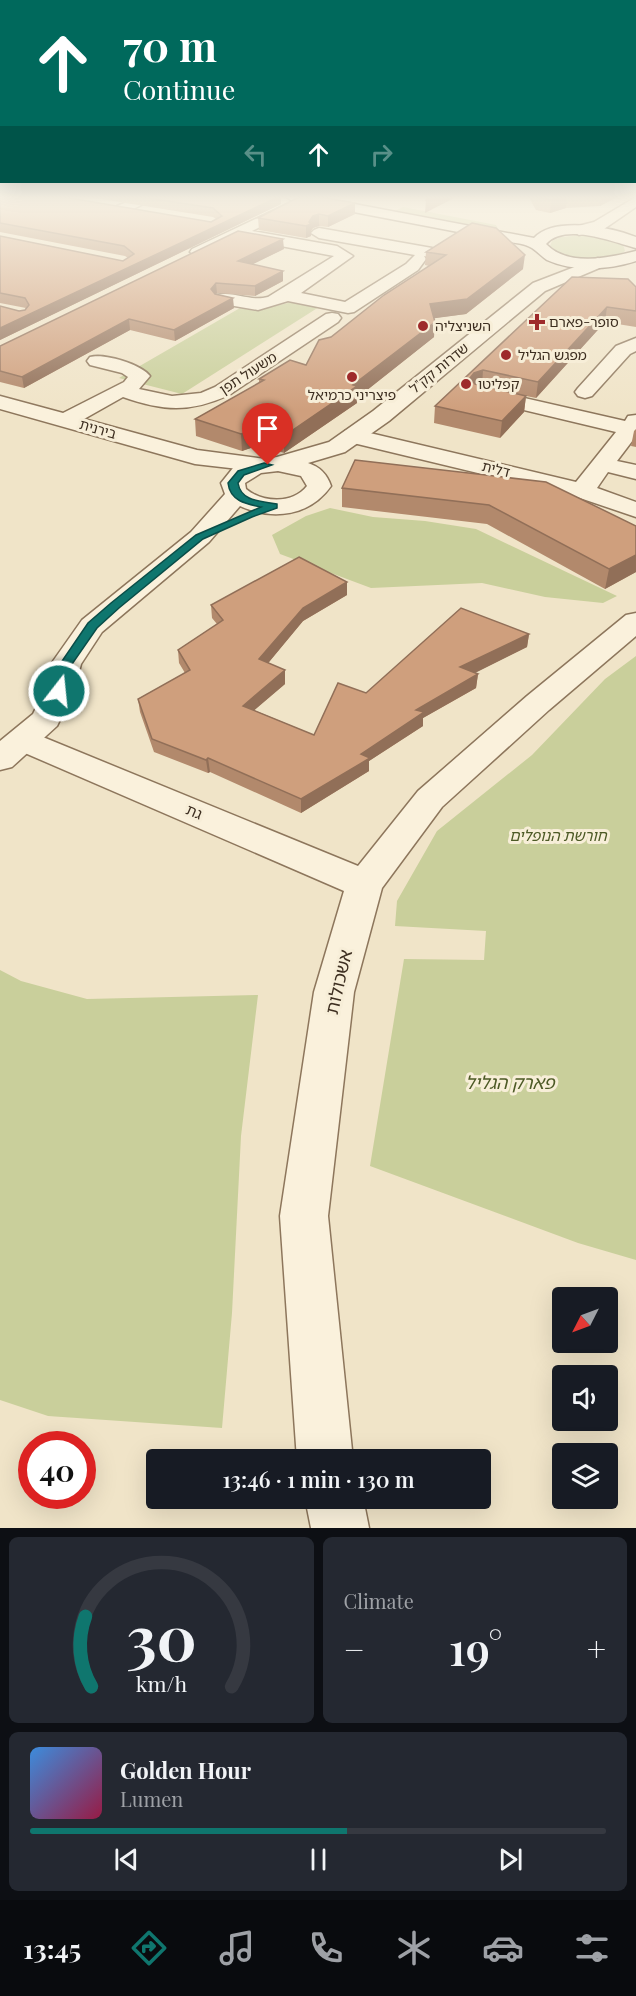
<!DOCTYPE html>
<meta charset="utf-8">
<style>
:root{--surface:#171b24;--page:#242831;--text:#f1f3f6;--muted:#9ea1a6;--line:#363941;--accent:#0f766e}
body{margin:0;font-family:"Playfair Display","Noto Sans Hebrew",serif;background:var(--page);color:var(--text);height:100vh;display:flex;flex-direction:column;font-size:22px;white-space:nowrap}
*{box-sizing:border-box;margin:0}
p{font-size:20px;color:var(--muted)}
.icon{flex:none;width:33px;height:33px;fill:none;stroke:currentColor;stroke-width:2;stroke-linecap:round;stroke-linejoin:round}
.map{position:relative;height:1528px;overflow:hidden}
.sheet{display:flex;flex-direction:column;gap:9px;padding:9px;background:#0d0f14;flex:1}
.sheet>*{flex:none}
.hud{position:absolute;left:0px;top:0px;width:636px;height:183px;box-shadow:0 6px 24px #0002;background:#00695c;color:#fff;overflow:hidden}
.needle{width:39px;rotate:228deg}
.tools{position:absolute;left:552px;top:1287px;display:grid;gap:12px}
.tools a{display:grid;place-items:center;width:66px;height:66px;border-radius:6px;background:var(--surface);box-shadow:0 6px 24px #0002;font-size:30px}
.speed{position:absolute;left:18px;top:1431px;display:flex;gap:12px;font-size:30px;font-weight:700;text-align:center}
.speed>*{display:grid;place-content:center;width:78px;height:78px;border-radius:50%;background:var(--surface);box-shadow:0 6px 24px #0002;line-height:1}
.speed .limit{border:9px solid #d22;background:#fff;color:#111}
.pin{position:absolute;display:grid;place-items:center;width:51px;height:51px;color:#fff;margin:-62px -26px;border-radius:50% 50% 50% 0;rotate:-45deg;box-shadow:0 0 6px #0007}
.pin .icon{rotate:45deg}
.me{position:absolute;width:66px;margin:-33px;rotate:16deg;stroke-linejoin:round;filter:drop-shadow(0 0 4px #0008)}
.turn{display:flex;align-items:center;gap:21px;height:126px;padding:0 24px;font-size:27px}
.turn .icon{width:78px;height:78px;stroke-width:2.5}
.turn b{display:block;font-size:42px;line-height:51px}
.lanes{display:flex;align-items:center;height:57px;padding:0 24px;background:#0003;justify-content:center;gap:30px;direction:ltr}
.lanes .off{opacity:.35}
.big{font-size:45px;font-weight:600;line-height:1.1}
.sheet .widget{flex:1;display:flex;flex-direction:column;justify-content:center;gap:9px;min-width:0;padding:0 21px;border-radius:9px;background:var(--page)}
.sheet .dial{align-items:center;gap:0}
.dial svg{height:156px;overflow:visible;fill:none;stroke:var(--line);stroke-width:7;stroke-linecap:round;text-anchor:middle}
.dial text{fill:var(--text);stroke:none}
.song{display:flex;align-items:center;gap:18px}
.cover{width:72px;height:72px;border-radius:9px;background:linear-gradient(135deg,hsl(210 70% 55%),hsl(340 70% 35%))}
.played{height:6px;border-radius:3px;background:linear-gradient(90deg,var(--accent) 55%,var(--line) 55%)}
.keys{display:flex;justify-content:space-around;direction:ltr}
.heat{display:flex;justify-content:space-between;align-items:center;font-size:33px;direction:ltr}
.sheet .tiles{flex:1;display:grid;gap:9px;grid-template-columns:1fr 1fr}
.widget:last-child{grid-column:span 2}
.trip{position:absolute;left:146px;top:1449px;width:345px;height:60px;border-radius:6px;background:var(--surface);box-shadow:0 6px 24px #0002;font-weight:600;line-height:60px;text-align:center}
.tab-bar{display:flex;height:96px;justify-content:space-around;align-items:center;background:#090b0e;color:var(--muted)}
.tab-bar .icon{width:42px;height:42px}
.tab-bar .selected{color:var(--accent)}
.tab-bar b{font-size:27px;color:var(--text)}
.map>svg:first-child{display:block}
</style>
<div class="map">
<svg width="636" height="1528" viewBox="0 0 636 1528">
<rect width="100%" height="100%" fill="#f0e4c8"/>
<g fill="#c9cf9b">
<polygon points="403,207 496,225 499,231 395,211"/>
<path d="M 583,235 L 600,236 L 623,244 L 625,251 C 608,264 565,262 550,246 L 552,241 L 561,237 Z"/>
<polygon points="292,302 319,307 182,394 119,378 240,308 255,311"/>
<polygon points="330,508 373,517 425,521 476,529 617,596 603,603 545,597 482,583 371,588 280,554 272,535 306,516"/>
<polygon points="636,656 636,1260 578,1243 370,1166 404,959 484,960 486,931 395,926 397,901 437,831 532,755 605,679"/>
<polygon points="0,970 21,981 87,999 258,995 241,1136 232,1313 222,1428 48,1416 0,1400"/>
</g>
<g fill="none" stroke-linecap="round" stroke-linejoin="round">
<g stroke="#8d765c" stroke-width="3">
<g id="minor">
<polygon points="142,196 160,196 127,212 122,213 115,209 117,206"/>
<path d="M 300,198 L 307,202 L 305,205 L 252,231 L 337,246 L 353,256 L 301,293 L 345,302 L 406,264 L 415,255 L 319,238 L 311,233 L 314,230 L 319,228 L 432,248 L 440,253 L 432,258 L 424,256 L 426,259 L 418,270 L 354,312 L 348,313 L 288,301 L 258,310 L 217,303 L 214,299 L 217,295 C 234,291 250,302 268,297 L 334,256 L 238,238 L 204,255 L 198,257 L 190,252 L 192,249 Z"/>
<path d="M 332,313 L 338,314 L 341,318 L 338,322 L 229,395 C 190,413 163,411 123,397 L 84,419 L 197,450 L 272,460 L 276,465 L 272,470 L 264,472 L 195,464 L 0,409 L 0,396 L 63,413 L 124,382 L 128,377 L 122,373 L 90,365 L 87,361 L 90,357 C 104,353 141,364 150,376 L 139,389 L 172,396 L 201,393 L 215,387 L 326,314 Z"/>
<polygon points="636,338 636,351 630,354 592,396 585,398 578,396 575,392 578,388 616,346"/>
<polygon points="481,388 625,421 628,416 636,415 636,436 617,461 636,465 636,479 608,472 597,488 636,502 636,517 574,496 345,441 342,436 345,431 353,429 576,482 616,432 474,398 471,394 474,390"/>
<polygon points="636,613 636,636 549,710 442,807 382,888 354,992 328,1216 353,1460 297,1460 280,1216 314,992 344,891 11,747 6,740 11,733 22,729 33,733 358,866 418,791 527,696 626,615"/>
<polygon points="305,1498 363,1498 369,1528 311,1528"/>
</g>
</g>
<g stroke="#8d765c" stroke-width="3">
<g id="tertiary">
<polygon points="636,197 636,207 604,229 579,235 571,230 574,227 594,222"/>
<path d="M 598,258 L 606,263 L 604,266 L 545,291 L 389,421 L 345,452 L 308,463 C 320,467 327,474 331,486 C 310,516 273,521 240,506 L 209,542 L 102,632 L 81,664 L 74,691 L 57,726 L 12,767 L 0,770 L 0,741 L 33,714 L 44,691 L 51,664 L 82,620 L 191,532 L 225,494 L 221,483 L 233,468 L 244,463 L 277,457 L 329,442 L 373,411 L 533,283 ZM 278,471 L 301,476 L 307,486 C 293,504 263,503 246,489 L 245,483 L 261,473 Z"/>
</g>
</g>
<g stroke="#6f573f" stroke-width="3">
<path id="secondary" d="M 284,196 L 312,196 L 534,238 C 554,216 611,227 636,237 L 636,248 C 613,242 565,222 546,244 C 568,267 609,258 636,251 L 636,261 C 609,270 573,272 547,260 C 541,256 538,252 532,248 C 525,243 513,243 505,241 L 291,200 Z"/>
</g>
<use href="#minor" fill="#faf1dc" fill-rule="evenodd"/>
<use href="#tertiary" fill="#faf1dc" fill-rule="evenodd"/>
<use href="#secondary" fill="#faf1dc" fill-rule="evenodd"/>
</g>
<g fill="#b2896c">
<polygon points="0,196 211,222 216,219 213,217 82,196 281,196 281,204 0,340 0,306 19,311 25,310 26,308 0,303 0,236 123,261 128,258 125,256 0,232"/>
<polygon points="301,196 355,214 328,227 319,226 313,228 311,231 311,236 306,238 259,230 258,218"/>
<polygon points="528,196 619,196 600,206 566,208 550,213 536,210"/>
<polygon points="284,249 252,264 283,281 255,296 217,293 215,294 234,308 175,341 130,330 24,388 0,382 0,346"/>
<polygon points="426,252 523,269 466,314 434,318 434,337 357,398 357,403 284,453 260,445 242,451 196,436 195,419 259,383 259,379 306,365 331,337 429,266 425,265"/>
<polygon points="572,277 636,287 636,327 605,322 536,398 526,396 524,412 500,438 434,423 435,406"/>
<polygon points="636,429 636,447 631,446 634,431"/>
<polygon points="355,460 636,526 636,572 605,589 487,524 342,507 342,488"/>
<polygon points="347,595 303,621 268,663 285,670 285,684 254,710 314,735 366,693 529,634 527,647 474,673 478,674 476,688 423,718 423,726 369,761 369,771 301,813 210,772 208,773 154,752 140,712 138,699 185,673 179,663 178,650 217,624 212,618 211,605"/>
</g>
<g fill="#916f58">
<polygon points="281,196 281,204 0,340 0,328"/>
<polygon points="434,196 458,196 425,213 426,200"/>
<polygon points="564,196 567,196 566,208 550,213 551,200"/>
<polygon points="601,196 619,196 600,206"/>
<polygon points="355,203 355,214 328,227 328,216"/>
<polygon points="319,214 319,226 313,228 311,231 311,236 306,238 306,226 313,216"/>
<polygon points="283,239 284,249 239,271 238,261"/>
<polygon points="525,255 523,269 466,314 429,319 430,304"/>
<polygon points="283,271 283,281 255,296 255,286"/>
<polygon points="216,283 217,293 212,299 211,289"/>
<polygon points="233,298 234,308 175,341 174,330"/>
<polygon points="607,307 605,322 536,398 538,382"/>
<polygon points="129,319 130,330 24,388 22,377"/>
<polygon points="435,322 434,337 357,398 357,403 284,453 284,436 353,385"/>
<polygon points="483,370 482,386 472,389 470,378 474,373"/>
<polygon points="526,396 524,412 500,438 502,421"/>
<polygon points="259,428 260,445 242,451 241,434"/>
<polygon points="636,555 636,572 605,589 609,569"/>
<polygon points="347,582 347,595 303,621 260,673 259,659 303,608"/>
<polygon points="529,634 527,647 459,681 460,667"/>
<polygon points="285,670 285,684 244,719 243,706"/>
<polygon points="478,674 476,688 423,718 423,726 369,761 369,771 301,813 301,799 361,754 416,710"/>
<polygon points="208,758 210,772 208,773 206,760"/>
</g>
<g fill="#cf9f7d" stroke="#916f58" stroke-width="1.5">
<polygon points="0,196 58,196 211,222 222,216 213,208 135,196 280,196 0,328 0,306 19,311 25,310 29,305 25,298 0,293 0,236 123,261 134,254 124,246 0,223"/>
<polygon points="301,196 314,196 355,203 328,216 319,214 313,216 309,222 311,224 306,226 258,218"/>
<polygon points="427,196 434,196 426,200"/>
<polygon points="537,196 564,196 551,200 538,197"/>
<polygon points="472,223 496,228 525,255 467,299 430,304 435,322 353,385 357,386 284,436 259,428 241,434 195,419 264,380 259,379 290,360 306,365 319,340 331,337 384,295 446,255 426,252"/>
<polygon points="238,231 283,239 238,261 283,271 255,286 216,283 211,289 215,294 233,298 174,330 129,319 22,377 0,371 0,346"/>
<polygon points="572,277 628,279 636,287 636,311 607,307 538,382 483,370 474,373 470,378 475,384 526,396 502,421 435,406"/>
<polygon points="355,460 546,482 636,526 636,555 609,569 489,505 342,488"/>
<polygon points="299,557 347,582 303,608 259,659 285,670 243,706 314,735 338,683 366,693 461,608 529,634 460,667 478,674 416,710 424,712 361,754 370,758 301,799 208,758 206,760 152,739 138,699 190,670 178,650 223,620 211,605"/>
</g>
<linearGradient id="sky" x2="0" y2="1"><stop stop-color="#8fbad6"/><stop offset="0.48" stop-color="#f8f3e6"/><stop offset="1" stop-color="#f8f3e6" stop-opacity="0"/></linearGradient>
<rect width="636" height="410" fill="url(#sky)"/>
<path fill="#0f766e" stroke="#0a4d48" stroke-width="1.5" d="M 264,463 L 272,465 L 244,475 L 238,483 C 241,502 262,501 277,504 L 277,508 L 252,517 L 203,539 L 119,608 L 97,628 L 72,664 L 63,694 L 54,694 L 53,691 L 60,664 L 88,623 L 111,603 L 196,535 L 261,507 C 246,504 230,501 228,483 L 238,471 Z"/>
<g fill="#9e2a2b" stroke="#f7eed8" stroke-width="2">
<path d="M534 313h6v6h6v6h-6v6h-6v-6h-6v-6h6z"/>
<circle cx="423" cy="326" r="6"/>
<circle cx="506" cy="355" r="6"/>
<circle cx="352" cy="377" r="6"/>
<circle cx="466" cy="384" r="6"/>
</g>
<g text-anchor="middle" stroke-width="6" stroke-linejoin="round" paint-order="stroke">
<g font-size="14" fill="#3d2e20" stroke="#f7eed8" text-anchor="start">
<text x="549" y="327">סופר-פארם</text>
<text x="435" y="331">השניצליה</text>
<text x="518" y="360">מפגש הגליל</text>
<text x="478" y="389">קפליטו</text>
<text x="352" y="400" text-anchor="middle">פיצריני כרמיאל</text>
</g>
<g font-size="14" fill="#3d2e20" stroke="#f7eed8">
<text transform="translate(439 368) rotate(-39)" y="5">שדרות קק"ל</text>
<text transform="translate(248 373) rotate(-33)" y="5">משעול תפן</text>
<text transform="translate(98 429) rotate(16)" y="5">בירנית</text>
<text transform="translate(496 469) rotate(14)" y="5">דלית</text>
</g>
<g font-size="15" fill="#3d2e20" stroke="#f7eed8">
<text transform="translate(194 812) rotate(23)" y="5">גת</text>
</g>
<g font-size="15" font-style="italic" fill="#4d5a26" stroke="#f7eed8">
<text x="558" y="841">חורשת הנופלים</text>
</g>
<g font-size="18" fill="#3d2e20" stroke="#f7eed8">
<text transform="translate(339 982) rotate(-77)" y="6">אשכולות</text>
</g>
<g font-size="18" font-style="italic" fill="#4d5a26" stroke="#f7eed8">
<text x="510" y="1089">פארק הגליל</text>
</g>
</g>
</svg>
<div class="tools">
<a><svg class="needle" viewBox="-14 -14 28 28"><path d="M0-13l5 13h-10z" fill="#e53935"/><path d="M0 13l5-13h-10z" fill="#9ea1a6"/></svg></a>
<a><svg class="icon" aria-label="sound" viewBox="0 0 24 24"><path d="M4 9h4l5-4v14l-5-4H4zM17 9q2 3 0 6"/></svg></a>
<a><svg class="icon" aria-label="layers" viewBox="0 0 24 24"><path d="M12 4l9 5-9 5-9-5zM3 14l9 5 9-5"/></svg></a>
</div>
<div class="speed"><div class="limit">40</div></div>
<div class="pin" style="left:268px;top:465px;background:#d93025"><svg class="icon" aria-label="arrive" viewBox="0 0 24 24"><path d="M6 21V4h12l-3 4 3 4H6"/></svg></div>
<svg class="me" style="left:59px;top:691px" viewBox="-20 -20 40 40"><circle r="17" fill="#0f766e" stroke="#fff" stroke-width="3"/><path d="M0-11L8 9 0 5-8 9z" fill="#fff"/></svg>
<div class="trip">13:46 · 1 min · 130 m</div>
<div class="hud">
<div class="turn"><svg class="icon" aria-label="ahead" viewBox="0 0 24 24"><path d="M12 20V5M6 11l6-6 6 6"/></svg><div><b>70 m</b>Continue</div></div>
<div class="lanes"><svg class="icon off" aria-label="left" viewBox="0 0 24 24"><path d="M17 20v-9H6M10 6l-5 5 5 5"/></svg><svg class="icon" aria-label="ahead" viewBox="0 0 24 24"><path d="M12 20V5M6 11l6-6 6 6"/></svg><svg class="icon off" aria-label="right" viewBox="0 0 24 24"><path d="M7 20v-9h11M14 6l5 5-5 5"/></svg></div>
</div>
</div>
<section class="sheet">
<div class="tiles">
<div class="widget dial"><svg viewBox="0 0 100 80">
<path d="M14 69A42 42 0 1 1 86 69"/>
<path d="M14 69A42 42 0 0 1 11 33" stroke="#0f766e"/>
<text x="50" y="56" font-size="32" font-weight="700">30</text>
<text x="50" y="72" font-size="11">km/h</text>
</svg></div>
<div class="widget"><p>Climate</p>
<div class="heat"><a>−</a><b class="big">19°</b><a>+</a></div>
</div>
<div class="widget">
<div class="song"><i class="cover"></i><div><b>Golden Hour</b><p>Lumen</p></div></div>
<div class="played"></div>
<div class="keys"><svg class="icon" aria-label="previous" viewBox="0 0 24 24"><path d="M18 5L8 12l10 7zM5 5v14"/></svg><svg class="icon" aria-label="pause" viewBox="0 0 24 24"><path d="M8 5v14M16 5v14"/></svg><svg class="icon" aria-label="next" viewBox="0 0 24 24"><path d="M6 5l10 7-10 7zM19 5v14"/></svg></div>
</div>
</div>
</section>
<nav class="tab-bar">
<b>13:45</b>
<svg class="icon selected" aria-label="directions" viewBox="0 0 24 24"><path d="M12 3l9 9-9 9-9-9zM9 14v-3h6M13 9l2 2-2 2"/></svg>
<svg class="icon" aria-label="music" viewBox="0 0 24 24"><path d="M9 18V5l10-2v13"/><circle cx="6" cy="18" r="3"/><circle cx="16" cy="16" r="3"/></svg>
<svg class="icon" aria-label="phone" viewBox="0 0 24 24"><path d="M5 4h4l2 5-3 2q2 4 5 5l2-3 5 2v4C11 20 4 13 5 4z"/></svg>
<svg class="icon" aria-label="climate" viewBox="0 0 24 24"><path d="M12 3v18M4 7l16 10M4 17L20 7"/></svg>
<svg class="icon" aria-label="car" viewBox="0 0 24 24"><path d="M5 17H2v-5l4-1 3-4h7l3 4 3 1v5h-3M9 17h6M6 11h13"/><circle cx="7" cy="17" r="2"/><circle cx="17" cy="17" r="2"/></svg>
<svg class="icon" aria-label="filters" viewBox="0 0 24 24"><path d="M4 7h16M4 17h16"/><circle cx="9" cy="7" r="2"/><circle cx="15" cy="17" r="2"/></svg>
</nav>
